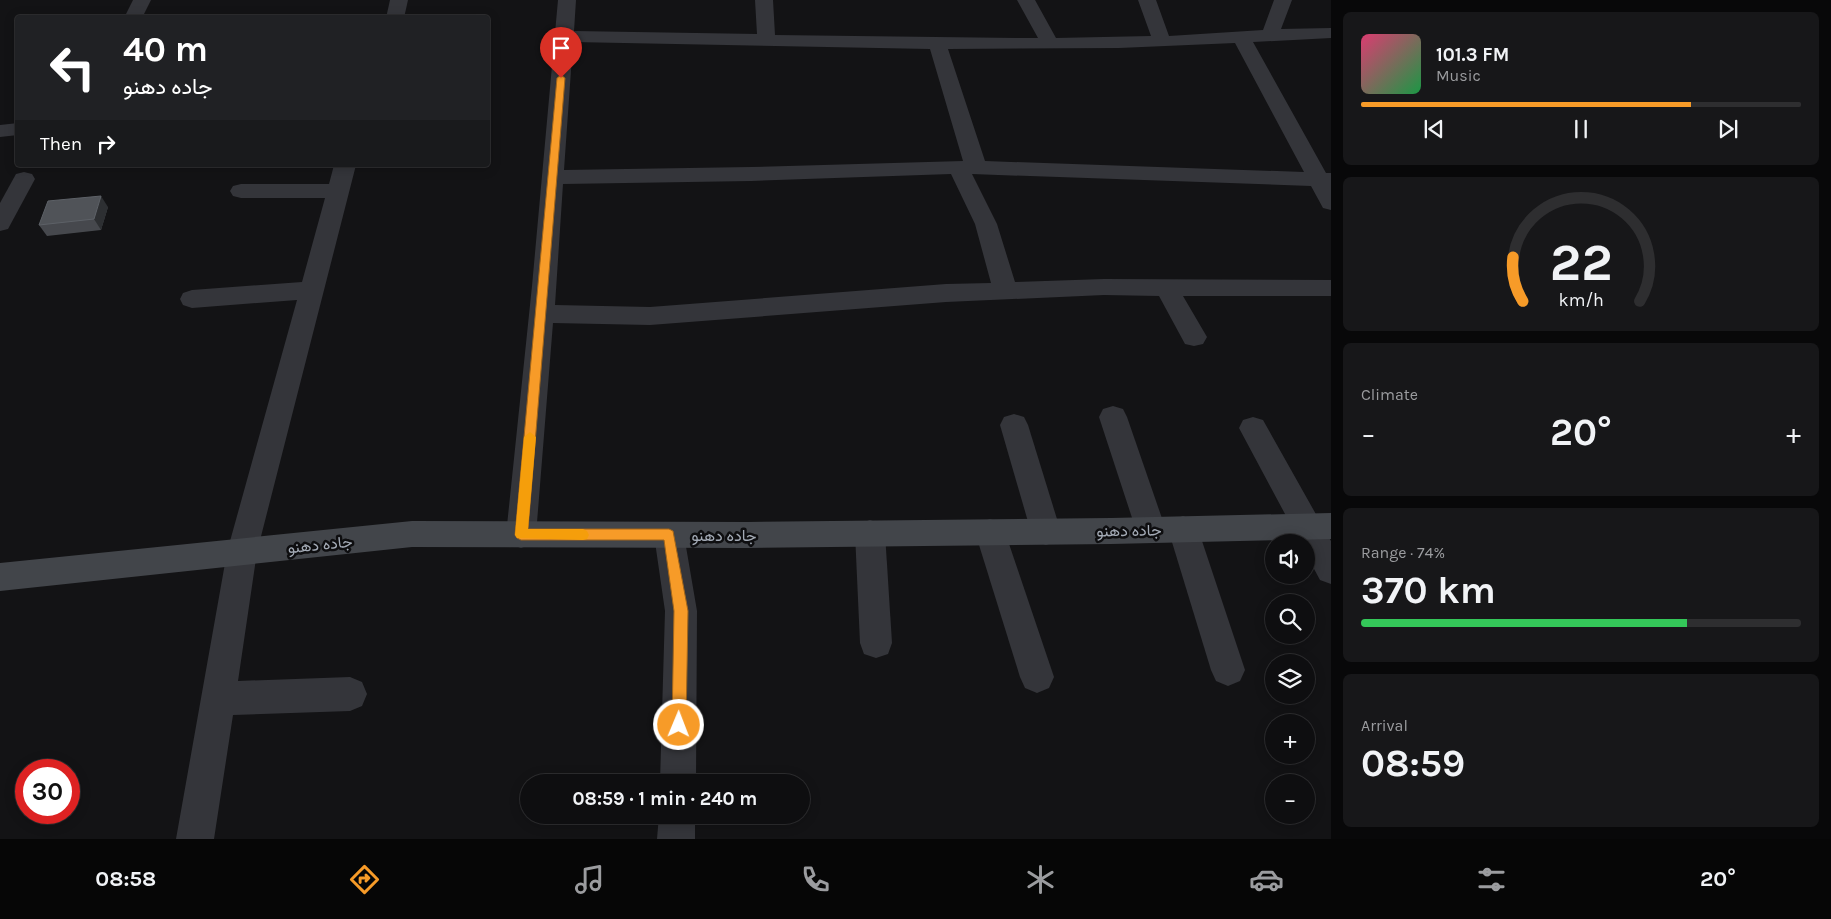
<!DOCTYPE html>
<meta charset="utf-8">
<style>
:root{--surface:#0e0e10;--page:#171719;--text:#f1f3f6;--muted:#9b9c9f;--line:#2e2e30;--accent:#f79b28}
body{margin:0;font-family:Karla,Vazirmatn,sans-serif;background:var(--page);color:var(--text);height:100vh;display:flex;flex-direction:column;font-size:19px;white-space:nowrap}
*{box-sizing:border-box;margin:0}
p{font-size:16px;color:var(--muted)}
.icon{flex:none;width:28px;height:28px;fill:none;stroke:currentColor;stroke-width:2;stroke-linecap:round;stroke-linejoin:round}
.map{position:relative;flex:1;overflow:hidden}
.side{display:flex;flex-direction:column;gap:12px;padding:12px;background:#080809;width:500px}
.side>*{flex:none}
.top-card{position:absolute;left:15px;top:15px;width:475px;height:152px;border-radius:5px;box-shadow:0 2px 12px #0003,0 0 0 1px var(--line);background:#202124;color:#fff;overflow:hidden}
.buttons{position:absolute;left:1265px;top:534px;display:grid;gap:10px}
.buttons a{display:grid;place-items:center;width:50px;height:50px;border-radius:50%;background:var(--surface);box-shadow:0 2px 12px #0003,0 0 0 1px var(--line);font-size:25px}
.speed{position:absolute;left:15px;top:759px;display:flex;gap:10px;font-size:25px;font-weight:700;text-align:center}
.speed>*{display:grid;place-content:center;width:65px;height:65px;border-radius:50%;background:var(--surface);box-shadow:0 2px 12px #0003,0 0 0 1px var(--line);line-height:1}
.speed .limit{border:8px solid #d22;background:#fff;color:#111}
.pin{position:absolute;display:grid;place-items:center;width:42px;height:42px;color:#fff;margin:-51px -21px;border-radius:50% 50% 50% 0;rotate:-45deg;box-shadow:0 0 5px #0007}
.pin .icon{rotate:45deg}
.me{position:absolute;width:55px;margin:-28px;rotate:1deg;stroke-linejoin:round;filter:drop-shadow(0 0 4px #0008)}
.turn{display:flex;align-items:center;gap:18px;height:105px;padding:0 25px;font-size:22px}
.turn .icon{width:65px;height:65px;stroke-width:2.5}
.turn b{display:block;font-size:35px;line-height:42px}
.then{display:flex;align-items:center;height:48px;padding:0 25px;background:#0003;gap:10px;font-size:19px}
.big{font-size:38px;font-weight:700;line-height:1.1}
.side .tile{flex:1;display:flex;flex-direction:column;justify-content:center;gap:8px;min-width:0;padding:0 18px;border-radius:8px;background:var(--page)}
.side .dial{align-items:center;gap:0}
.dial svg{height:130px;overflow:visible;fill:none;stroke:var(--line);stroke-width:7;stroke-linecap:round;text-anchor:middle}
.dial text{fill:var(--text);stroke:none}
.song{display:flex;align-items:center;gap:15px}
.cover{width:60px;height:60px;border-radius:8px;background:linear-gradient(135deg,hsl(340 70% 55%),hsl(140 70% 35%))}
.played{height:5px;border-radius:2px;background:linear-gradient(90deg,var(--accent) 75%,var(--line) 75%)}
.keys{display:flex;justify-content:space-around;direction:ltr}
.heat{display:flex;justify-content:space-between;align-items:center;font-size:28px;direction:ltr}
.charge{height:8px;border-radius:4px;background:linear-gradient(90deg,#34c759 74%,var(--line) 0)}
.trip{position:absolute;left:520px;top:774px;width:290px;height:50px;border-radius:25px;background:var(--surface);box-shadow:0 2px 12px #0003,0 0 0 1px var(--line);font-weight:700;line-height:50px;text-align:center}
.tab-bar{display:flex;height:80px;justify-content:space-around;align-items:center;background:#060606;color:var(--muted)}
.tab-bar .icon{width:35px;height:35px}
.tab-bar .selected{color:var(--accent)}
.tab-bar b{font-size:22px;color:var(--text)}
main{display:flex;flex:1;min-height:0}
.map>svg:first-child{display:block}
</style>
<main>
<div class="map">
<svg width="1331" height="839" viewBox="0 0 1331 839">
<rect width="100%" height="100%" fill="#131315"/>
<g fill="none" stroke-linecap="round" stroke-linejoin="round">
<g fill="#34353a" fill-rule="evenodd">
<polygon points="133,0 151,0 142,18 124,18"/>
<polygon points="390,0 408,0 404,18 386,18"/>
<path d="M 558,0 L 576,0 L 574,31 L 757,34 L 755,0 L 773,0 L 775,35 L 1017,38 L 1038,38 L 1017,0 L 1035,0 L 1056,38 L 1151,36 L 1138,0 L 1156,0 L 1169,36 L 1263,30 L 1274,0 L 1292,0 L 1281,29 L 1331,28 L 1331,38 L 1253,42 L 1326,173 L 1331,173 L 1331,210 L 1323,208 L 1311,186 L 972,174 L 997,224 L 1015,282 L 1104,279 L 1331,280 L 1331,296 L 1183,296 L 1207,337 L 1203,344 L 1194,346 L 1185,344 L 1159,296 L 1104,295 L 946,302 L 650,325 L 553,323 L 536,535 L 532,544 L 521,548 L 510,544 L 506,535 L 532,286 ZM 573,42 L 930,49 L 963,161 L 751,167 L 564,170 ZM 1235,43 L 1304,172 L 985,161 L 948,49 L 1119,48 ZM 951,174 L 975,224 L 991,283 L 946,284 L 650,307 L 555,305 L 563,184 L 751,181 Z"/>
<polygon points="18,123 18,135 0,137 0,125"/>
<polygon points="334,165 356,165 257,552 238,681 350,677 362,682 367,694 362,706 350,711 233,715 214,839 176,839 227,552 297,300 192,308 183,305 180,299 183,293 192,290 302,282 325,198 241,198 233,196 230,191 233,186 241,184 329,184"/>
<polygon points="24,172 32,174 35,179 8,229 0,231 0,203 16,174"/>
<polygon points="1113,406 1123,409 1127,417 1166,530 1162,539 1151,543 1140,539 1136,530 1099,417 1103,409"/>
<polygon points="1014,414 1024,417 1028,425 1061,532 1057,541 1046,545 1035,541 1031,532 1000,425 1004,417"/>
<polygon points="1253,417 1263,420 1331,541 1331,584 1320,580 1306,554 1306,542 1300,542 1239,428 1243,420"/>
<polygon points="1183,516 1194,520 1198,529 1245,670 1240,681 1228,686 1216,681 1211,670 1168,529 1172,520"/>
<polygon points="990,519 1001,523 1005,532 1054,677 1049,688 1037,693 1025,688 1020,677 975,532 979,523"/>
<polygon points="870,520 881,524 885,533 892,643 888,654 876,658 864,654 860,643 855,533 859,524"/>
<polygon points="669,522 680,526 684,535 697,611 696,782 660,782 665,611 654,535 658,526"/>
<polygon points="659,815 695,815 695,839 657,839"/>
</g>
<polygon fill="#42454a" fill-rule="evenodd" points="1331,513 1331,539 1111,544 747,548 412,547 0,591 0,563 412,521 747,522 1111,518"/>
</g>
<polygon fill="#46484d" points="108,207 101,230 47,236 39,225"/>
<polygon fill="#2d2f32" points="101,196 108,207 101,230 94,219"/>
<polygon fill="#505358" stroke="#5d6167" points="101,196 94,219 39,225 48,201"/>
<polygon fill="#f79b28" stroke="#a1651a" points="561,75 565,78 528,529 669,529 673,531 688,611 686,725 684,730 679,732 674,730 672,725 674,611 664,540 521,540 517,538 515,535 557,78"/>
<polygon fill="#f59e0b" points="530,432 536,437 528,529 583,529 587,531 589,535 587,539 583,540 517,538 515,535 524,437"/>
<g text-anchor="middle" stroke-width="5" stroke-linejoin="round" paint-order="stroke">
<g font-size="16" fill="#a4abb6" stroke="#0e0e10">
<text transform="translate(1129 530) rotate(-1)" y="6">جاده دهنو</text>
<text x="724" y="541">جاده دهنو</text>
<text transform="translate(320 544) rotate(-6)" y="6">جاده دهنو</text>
</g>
</g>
</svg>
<div class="buttons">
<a><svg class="icon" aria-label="sound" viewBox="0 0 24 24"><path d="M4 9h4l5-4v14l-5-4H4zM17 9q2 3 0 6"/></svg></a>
<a><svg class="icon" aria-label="search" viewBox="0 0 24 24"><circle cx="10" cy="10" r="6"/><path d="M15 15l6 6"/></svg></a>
<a><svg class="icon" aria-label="layers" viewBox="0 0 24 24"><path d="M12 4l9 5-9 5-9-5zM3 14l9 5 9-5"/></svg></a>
<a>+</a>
<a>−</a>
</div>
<div class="speed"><div class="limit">30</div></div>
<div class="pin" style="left:561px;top:78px;background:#d93025"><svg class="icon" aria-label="arrive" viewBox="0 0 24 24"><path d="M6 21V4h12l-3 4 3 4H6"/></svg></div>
<svg class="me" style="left:679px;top:725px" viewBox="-20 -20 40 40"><circle r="17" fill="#f79b28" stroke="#fff" stroke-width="3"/><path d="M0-11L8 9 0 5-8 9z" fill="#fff"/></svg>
<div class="trip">08:59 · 1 min · 240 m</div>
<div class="top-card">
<div class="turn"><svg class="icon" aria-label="left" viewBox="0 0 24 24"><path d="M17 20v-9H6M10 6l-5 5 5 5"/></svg><div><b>40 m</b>جاده دهنو</div></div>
<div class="then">Then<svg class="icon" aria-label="right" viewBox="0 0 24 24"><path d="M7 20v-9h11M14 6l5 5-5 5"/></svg></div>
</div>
</div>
<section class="side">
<div class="tile">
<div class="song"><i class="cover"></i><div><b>101.3 FM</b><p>Music</p></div></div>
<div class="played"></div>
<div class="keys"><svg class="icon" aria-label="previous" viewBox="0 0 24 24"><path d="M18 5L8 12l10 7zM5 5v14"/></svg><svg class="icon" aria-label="pause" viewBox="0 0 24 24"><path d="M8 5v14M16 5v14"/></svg><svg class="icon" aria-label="next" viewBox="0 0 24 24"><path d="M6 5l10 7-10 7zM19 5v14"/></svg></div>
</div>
<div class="tile dial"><svg viewBox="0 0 100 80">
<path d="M14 69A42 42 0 1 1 86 69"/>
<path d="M14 69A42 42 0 0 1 8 42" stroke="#f79b28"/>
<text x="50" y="56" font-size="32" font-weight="700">22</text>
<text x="50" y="72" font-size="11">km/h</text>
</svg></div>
<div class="tile"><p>Climate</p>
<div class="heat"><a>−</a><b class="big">20°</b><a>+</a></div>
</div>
<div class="tile"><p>Range · 74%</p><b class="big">370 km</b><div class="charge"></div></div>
<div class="tile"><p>Arrival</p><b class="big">08:59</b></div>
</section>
</main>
<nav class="tab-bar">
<b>08:58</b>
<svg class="icon selected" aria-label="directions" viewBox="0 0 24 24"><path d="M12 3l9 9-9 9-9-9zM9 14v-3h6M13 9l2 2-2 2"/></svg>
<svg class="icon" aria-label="music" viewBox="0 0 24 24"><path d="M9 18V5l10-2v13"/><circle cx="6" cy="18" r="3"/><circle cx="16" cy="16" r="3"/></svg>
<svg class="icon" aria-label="phone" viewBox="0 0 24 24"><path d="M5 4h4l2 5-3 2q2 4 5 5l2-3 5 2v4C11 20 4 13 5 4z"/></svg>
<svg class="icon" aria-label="climate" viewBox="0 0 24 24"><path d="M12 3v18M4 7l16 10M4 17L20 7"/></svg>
<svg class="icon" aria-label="car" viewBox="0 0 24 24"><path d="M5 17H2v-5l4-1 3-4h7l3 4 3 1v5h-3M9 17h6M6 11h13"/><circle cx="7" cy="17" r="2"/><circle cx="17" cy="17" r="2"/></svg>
<svg class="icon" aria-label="filters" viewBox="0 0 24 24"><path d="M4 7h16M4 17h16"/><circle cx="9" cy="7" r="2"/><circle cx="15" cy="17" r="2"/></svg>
<b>20°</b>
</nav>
